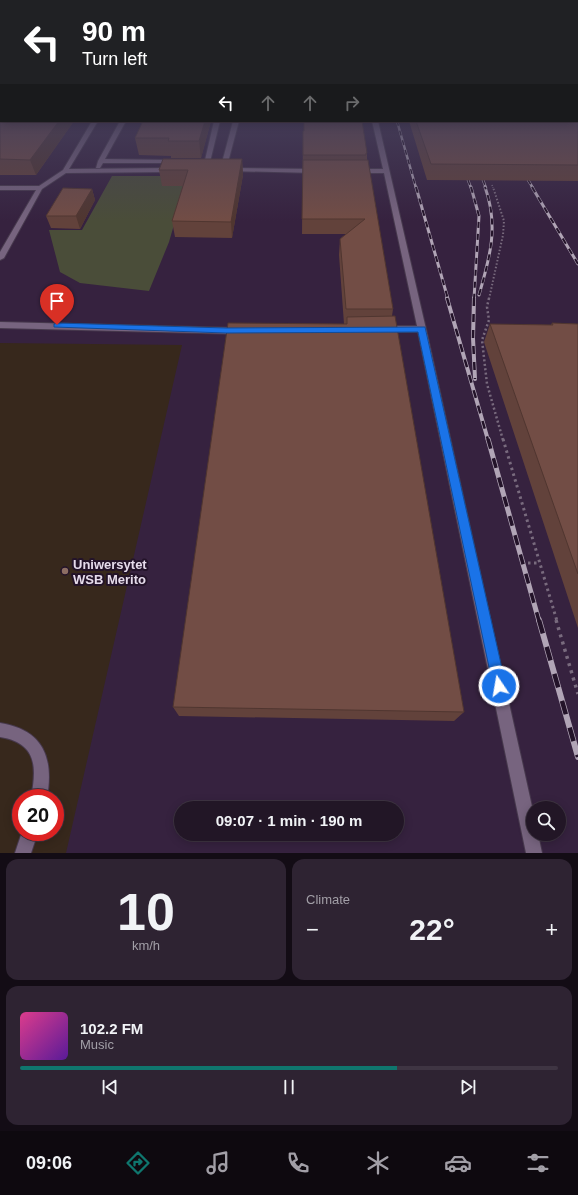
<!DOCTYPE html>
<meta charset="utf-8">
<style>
:root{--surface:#221626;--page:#2e2332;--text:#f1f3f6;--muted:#a29fa7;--line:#3f3543;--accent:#0f766e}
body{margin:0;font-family:Helvetica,sans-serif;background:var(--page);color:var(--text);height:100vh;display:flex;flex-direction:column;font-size:15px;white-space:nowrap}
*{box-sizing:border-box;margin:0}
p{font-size:13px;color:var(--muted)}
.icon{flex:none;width:22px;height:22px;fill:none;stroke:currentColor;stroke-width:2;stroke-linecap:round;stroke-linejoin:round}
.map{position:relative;height:853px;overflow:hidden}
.drawer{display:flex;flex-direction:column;gap:6px;padding:6px;background:#130c15;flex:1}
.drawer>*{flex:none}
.top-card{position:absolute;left:0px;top:0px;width:578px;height:122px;box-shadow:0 2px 10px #0003,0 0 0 1px var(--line);background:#202124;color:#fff;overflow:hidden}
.buttons{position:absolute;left:526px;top:801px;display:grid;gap:8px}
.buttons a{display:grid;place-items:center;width:40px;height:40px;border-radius:50%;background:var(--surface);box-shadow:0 2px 10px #0003,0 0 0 1px var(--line);font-size:20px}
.speed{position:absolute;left:12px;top:789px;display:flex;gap:8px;font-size:20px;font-weight:700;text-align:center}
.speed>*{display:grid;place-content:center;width:52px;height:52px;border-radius:50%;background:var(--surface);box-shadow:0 2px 10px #0003,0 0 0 1px var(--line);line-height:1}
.speed .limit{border:6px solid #d22;background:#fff;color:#111}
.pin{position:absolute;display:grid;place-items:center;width:34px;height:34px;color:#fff;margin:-41px -17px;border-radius:50% 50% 50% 0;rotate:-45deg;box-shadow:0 0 4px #0007}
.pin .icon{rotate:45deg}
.me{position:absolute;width:44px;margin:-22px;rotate:348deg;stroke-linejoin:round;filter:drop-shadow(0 0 3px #0008)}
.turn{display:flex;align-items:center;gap:14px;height:84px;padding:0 16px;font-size:18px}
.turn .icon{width:52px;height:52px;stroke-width:2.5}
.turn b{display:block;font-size:28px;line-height:34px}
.lanes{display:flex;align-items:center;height:38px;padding:0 16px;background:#0003;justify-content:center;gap:20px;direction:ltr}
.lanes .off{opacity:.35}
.big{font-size:30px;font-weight:700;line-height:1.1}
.drawer .card{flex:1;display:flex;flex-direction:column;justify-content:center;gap:6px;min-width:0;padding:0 14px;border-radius:12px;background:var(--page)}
.drawer .dial{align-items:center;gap:0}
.dial b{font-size:52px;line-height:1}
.song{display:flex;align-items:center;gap:12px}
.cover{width:48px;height:48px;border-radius:6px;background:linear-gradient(135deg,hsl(330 70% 55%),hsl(270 70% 35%))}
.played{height:4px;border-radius:2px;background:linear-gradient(90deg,var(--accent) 70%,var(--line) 70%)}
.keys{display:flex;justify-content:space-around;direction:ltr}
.heat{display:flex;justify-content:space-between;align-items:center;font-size:22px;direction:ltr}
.drawer .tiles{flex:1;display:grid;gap:6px;grid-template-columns:1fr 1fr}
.card:last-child{grid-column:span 2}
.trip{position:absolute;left:174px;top:801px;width:230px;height:40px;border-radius:20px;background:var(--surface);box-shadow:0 2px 10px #0003,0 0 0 1px var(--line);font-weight:700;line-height:40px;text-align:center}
.dock{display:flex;height:64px;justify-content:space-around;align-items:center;background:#0e090f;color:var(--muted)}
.dock .icon{width:28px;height:28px}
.dock .selected{color:var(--accent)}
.dock b{font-size:18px;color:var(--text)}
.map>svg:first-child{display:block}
</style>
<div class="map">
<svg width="578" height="853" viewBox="0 0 578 853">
<rect width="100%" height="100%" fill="#2d1d33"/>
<path fill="#36223f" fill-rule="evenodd" d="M 0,102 L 1,121 L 577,121 L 578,102 L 578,853 L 0,853 ZM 21,798 L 55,798 L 55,832 L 21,832 ZM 181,808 L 397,808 L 397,834 L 181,834 ZM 533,808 L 559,808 L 559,834 L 533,834 Z"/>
<path fill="#37281c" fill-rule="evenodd" d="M 0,343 L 182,345 L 66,853 L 0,853 ZM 21,798 L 55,798 L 55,832 L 21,832 Z"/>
<polygon fill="#4a4d39" points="112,176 188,176 169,242 149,291 80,283 60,272 49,230 82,230"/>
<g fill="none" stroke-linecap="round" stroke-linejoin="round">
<g stroke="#47394d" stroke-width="2">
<g id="service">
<polygon points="92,121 98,121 69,169 171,168 174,170 171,172 66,173 42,189 4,258 0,260 0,252 36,190 0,190 0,186 39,186 63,170"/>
<polygon points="120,121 126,121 105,159 175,160 177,161 177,163 103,163 100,168 96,168 98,161"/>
<polygon points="214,121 220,121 210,162 207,164 195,163 195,161 205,160"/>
<polygon points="233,121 239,121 226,170 223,172 220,170"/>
<polygon points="372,121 378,121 426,329 533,811 533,834 538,834 542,853 526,853 418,332 384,332 380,329 384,326 417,326 384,173 357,173 354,171 357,169 383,169"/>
<polygon points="229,168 315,169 318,171 315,173 227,171 227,169"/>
<polygon points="0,322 240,328 244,331 240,334 0,328"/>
<path d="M 0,723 C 43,730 54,757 47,798 L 31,798 C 37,767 37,743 0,737 Z"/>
<polygon points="22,832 38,832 31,853 15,853"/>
</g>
</g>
<polyline stroke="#796b7e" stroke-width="1.5" stroke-dasharray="1 1.5" stroke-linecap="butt" points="492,185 493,188"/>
<polyline stroke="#796b7e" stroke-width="2" stroke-dasharray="1.5 2" stroke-linecap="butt" points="489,299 503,235 504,221 493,187"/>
<polyline stroke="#796b7e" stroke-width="2.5" stroke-dasharray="2 2.5" stroke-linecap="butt" points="489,298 487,307 489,320 482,340 487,384 503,440"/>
<g stroke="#796b7e" stroke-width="3" stroke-dasharray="2.5 3.5" stroke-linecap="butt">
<polyline points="503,439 557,621"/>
<polyline points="522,563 539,563"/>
</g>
<polyline stroke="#796b7e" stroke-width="3.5" stroke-dasharray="3 4.5" stroke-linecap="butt" points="556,620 578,694"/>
<use href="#service" fill="#77647f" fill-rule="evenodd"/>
<g stroke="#b1a5b6" stroke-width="2.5">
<g id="rail-far4">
<polyline points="397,121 416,188"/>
<polyline points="468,180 471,188"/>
<polyline points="483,180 486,188"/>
<polyline points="528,180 533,188"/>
</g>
</g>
<g stroke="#b1a5b6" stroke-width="3">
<g id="rail-far3">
<polyline points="416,187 448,299"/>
<polyline points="471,187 479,216 474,299"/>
<polyline points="532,187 578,264"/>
<path d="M 479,295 C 490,257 499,226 485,187"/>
</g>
</g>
<g stroke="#b1a5b6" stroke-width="4">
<g id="rail-far2">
<polyline points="447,298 488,440"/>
<polyline points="474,298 473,338 475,379"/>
</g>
</g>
<g stroke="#b1a5b6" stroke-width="5">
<polyline id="rail-far1" points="488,439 539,621"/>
</g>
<g stroke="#b1a5b6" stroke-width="6">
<polyline id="rail" points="539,620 578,757"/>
</g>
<use href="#rail-far4" stroke="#231329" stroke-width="1.5" stroke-dasharray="5" stroke-linecap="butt"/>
<use href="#rail-far3" stroke="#231329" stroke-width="2" stroke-dasharray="6" stroke-linecap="butt"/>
<use href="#rail-far2" stroke="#231329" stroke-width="2.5" stroke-dasharray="8" stroke-linecap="butt"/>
<use href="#rail-far1" stroke="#231329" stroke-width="3.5" stroke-dasharray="10" stroke-linecap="butt"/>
<use href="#rail" stroke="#231329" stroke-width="4.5" stroke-dasharray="14" stroke-linecap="butt"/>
</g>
<g fill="#62423b">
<polygon points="0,102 1,121 74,121 36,175 0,175"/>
<polygon points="578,102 578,181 427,180 409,121 577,121"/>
<polygon points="143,121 211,121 201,158 171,158 171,156 139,155 135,138"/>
<polygon points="303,131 367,153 367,160 393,309 392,316 464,712 454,721 179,716 173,707 344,324 339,255 340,239 346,234 302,234"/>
<polygon points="242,159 243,175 232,238 175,237 172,221 183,186 162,186 159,170"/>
<polygon points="92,189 95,200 80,229 51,228 46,216"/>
<polygon points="552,323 578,324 578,628 484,342 490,324 551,325"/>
</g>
<g fill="#503630">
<polygon points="59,121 74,121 36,175 30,160"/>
<polygon points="205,121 211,121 201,158 199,141"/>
<polygon points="242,159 243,175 232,238 231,222"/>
<polygon points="92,189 95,200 80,229 76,216"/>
</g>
<g fill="#724d45" stroke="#503630">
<polygon points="0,102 1,102 1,121 59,121 30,160 0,159"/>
<polygon points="577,102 578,102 578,165 431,164 416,121 577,121"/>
<polygon points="143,121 205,121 199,141 168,141 169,138 135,138"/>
<polygon points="304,121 362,121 367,153 366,153 366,155 303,155 303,131 304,131"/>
<polygon points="163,159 242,159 231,222 172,221 188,170 159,170"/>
<polygon points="303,160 368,160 393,309 346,309 340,239 365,219 302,219"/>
<polygon points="63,188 92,189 76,216 46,216"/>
<polygon points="395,316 464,712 173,707 228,323 347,324 347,317"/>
<polygon points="552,323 578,324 578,574 490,324 553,325"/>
</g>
<linearGradient id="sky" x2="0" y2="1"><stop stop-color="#19101c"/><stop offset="0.46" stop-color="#46405b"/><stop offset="1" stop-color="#46405b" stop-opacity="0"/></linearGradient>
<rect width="578" height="221" fill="url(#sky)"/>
<polygon fill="#1a73e8" stroke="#114b97" points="57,323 226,328 425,327 506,686 504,691 499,693 495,691 493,686 418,332 226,333 54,327 54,324"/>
<circle fill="#8d6e63" stroke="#231329" stroke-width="1.5" cx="65" cy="571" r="4"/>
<g text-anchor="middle" stroke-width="4" stroke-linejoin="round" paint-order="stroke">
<g font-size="13" font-weight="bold" fill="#e6dceb" stroke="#231329" text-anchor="start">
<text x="73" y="569">Uniwersytet<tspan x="73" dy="15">WSB Merito</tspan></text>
</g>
</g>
</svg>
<div class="buttons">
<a><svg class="icon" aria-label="search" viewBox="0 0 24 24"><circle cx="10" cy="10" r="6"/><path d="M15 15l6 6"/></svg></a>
</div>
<div class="speed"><div class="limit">20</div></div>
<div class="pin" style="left:57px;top:325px;background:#d93025"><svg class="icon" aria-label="arrive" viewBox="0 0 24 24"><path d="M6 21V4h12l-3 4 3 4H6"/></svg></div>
<svg class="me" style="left:499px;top:686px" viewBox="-20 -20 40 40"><circle r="17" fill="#1a73e8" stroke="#fff" stroke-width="3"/><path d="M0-11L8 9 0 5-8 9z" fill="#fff"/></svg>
<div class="trip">09:07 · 1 min · 190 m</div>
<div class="top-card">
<div class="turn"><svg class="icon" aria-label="left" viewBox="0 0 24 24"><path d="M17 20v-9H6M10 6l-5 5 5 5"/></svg><div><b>90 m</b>Turn left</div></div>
<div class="lanes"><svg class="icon" aria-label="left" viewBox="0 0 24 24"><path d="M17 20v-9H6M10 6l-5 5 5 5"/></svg><svg class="icon off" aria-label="ahead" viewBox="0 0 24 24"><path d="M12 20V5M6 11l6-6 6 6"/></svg><svg class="icon off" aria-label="ahead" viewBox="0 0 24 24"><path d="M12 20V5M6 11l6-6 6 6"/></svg><svg class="icon off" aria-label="right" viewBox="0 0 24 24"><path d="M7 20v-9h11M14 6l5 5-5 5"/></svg></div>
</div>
</div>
<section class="drawer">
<div class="tiles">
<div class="card dial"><b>10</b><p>km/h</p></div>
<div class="card"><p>Climate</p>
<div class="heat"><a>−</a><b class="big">22°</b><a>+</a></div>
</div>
<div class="card">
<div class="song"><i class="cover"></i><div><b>102.2 FM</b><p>Music</p></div></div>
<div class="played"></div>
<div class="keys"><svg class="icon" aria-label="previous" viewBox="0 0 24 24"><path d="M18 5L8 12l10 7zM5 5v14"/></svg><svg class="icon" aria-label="pause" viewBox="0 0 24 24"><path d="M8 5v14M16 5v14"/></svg><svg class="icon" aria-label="next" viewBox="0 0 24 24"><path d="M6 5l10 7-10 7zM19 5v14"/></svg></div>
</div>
</div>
</section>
<nav class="dock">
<b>09:06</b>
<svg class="icon selected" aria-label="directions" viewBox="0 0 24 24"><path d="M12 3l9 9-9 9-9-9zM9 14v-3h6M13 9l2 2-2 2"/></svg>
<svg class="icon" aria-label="music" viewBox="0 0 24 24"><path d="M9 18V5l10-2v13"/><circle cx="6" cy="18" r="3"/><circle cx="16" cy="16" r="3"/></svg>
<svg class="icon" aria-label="phone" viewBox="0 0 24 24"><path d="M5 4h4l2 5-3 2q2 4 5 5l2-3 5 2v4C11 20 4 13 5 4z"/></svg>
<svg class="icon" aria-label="climate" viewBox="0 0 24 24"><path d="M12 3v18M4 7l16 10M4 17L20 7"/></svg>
<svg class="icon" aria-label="car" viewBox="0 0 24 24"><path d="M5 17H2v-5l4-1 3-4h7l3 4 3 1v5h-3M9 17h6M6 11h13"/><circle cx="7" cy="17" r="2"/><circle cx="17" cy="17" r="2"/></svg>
<svg class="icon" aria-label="filters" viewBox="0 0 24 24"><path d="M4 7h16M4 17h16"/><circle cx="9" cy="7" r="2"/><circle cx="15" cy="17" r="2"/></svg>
</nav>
